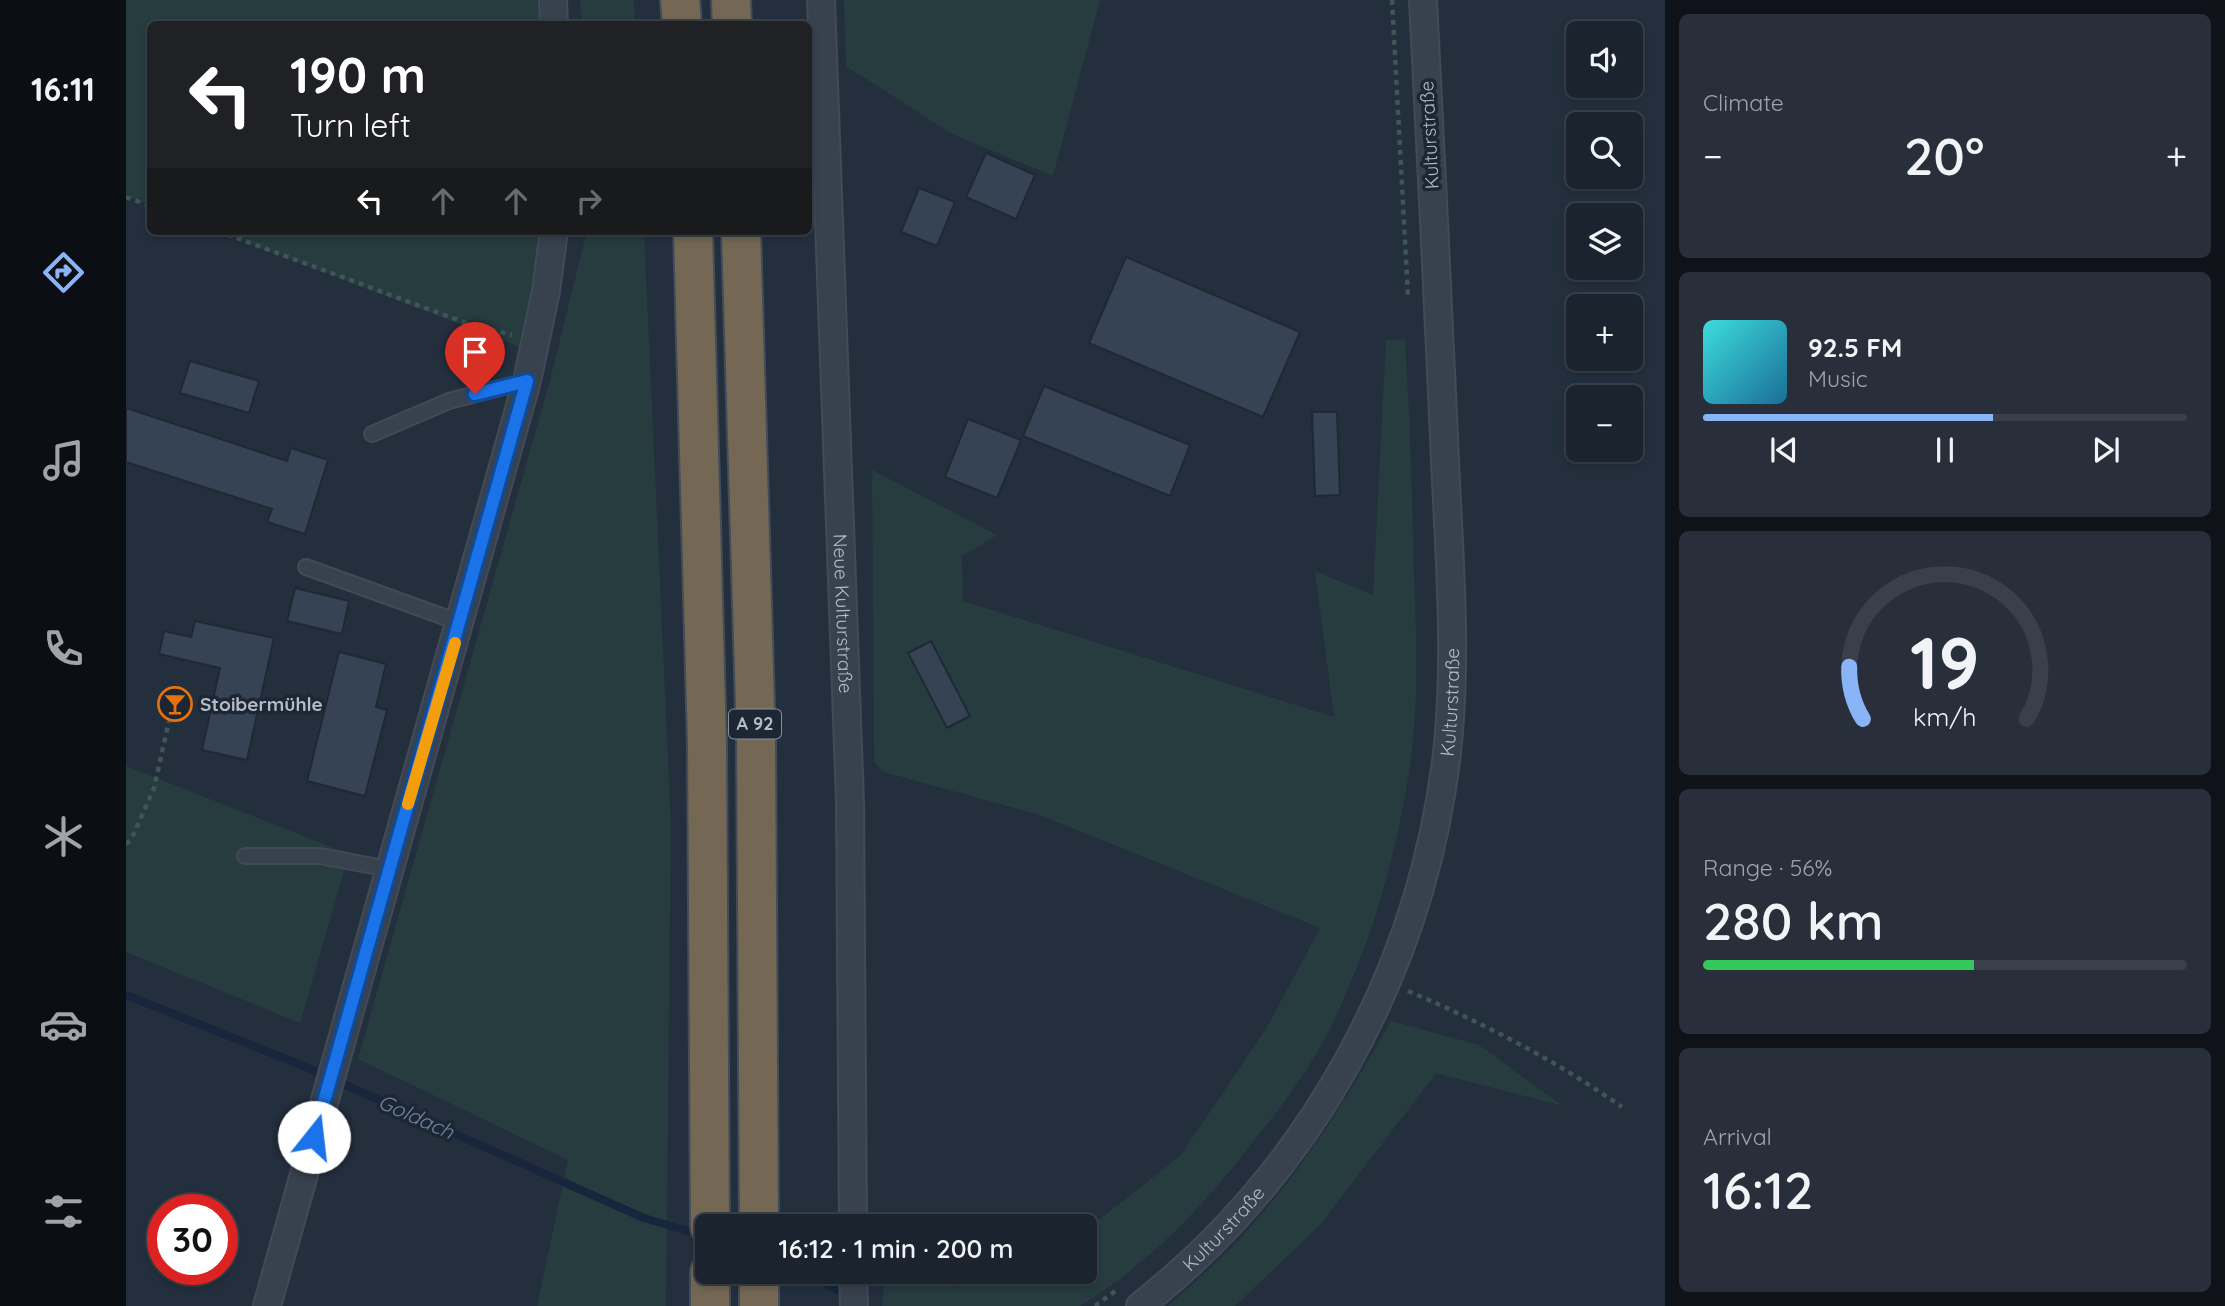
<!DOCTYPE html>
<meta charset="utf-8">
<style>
:root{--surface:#1b232e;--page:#282f3a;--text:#f1f3f6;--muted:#a0a4aa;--line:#39404a;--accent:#8ab4f8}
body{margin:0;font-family:Quicksand,sans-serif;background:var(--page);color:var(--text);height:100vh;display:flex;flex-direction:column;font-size:26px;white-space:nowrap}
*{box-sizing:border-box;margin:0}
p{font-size:23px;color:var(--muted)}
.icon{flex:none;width:38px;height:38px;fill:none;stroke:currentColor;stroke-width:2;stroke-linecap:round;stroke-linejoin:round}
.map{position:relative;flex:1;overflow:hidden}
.sheet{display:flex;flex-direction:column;gap:14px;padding:14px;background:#0f1319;width:560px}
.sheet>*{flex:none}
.guide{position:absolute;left:21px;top:21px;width:665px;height:214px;border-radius:10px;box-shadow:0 4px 10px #0003,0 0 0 2px var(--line);background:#202124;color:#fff;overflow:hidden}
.tools{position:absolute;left:1440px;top:21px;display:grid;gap:14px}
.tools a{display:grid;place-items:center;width:77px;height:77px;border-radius:10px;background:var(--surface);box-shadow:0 4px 10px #0003,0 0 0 2px var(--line);font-size:35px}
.speed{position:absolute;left:21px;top:1194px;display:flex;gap:14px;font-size:35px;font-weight:700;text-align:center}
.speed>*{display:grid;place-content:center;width:91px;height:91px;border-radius:50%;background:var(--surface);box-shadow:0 4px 10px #0003,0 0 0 2px var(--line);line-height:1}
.speed .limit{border:10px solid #d22;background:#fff;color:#111}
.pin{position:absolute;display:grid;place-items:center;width:60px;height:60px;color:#fff;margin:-72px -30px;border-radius:50% 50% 50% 0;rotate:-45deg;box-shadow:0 0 7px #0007}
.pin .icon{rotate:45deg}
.me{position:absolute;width:77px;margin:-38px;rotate:16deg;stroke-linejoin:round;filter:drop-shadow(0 0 5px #0008)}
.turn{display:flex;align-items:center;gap:24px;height:147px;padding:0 28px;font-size:32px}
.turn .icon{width:91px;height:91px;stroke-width:2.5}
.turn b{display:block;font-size:49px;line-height:60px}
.lanes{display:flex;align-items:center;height:66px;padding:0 28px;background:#0003;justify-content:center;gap:35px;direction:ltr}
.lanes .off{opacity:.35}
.big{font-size:52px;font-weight:600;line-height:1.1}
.sheet .widget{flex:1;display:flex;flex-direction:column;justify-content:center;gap:10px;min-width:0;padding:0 24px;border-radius:10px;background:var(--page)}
.sheet .dial{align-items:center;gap:0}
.dial svg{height:182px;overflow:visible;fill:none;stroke:var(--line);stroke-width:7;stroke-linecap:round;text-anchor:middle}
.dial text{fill:var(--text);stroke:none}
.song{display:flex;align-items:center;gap:21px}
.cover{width:84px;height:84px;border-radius:10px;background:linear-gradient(135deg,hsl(180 70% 55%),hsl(200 70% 35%))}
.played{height:7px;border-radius:4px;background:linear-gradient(90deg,var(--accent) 60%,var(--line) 60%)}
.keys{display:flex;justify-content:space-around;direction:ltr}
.heat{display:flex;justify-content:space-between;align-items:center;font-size:38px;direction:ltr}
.charge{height:10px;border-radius:5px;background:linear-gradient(90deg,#34c759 56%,var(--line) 0)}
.trip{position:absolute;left:569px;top:1214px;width:402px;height:70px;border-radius:10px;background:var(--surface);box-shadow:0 4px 10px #0003,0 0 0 2px var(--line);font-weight:600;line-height:70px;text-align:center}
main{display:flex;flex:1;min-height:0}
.tabs{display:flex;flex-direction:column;width:126px;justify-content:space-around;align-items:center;background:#0b0e12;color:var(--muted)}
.tabs .icon{width:49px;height:49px}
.tabs .active{color:var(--accent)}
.tabs b{font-size:32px;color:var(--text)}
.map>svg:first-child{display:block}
</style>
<main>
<nav class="tabs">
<b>16:11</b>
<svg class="icon active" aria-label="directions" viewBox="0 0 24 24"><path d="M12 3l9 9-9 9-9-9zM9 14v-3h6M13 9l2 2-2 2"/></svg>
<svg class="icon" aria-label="music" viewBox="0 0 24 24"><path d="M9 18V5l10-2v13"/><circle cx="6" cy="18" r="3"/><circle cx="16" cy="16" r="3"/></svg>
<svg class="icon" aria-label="phone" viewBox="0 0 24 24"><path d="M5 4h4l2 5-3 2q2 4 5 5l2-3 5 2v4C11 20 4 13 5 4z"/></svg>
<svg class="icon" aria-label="climate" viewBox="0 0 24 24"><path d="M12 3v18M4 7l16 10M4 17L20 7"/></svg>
<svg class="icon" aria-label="car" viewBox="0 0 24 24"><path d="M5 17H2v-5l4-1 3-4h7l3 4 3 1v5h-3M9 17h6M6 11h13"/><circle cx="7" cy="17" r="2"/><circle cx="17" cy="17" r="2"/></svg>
<svg class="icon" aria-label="filters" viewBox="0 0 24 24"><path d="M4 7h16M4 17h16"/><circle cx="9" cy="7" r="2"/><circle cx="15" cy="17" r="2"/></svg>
</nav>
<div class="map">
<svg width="1539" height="1306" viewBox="0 0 1539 1306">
<rect width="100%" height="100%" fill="#242f3e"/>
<g fill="#263c3f">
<polygon points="0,0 413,0 415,24 24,24 24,206 0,196"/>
<polygon points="454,0 508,0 509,24 456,24"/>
<polygon points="718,0 974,0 927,176 826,134 720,66"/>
<polygon points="91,231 415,231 399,349"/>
<polygon points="461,231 518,231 545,824 540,1306 411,1306 442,1160 232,1059 423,384"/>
<path d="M 1279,339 C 1284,417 1286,494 1288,572 C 1290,631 1293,692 1286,751 C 1273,849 1246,943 1203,1031 C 1183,1071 1151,1112 1123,1147 C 1076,1208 1020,1266 954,1306 L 756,1306 L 759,1272 L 832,1287 L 890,1272 L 959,1272 L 959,1231 L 1054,1156 L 1140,1029 L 1194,928 L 914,815 L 758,772 L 748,762 L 746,470 L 871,535 L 836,556 L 837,601 L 1208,717 L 1189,571 L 1247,595 L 1260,340 Z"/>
<polygon points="0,766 223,854 174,1023 0,952"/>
<path d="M 1265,1021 L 1353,1045 L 1437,1106 L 1310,1073 L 1195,1224 L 1109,1306 L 1042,1306 C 1063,1287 1085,1268 1105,1248 C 1170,1181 1220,1101 1265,1021 Z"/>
</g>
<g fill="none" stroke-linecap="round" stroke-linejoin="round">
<g stroke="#17263c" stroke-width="8">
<polyline points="0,995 170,1063 518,1218 575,1235"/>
<polyline points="682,1272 721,1296"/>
</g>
</g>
<g fill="#364354" stroke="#1f2835" stroke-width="2">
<polygon points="860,153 909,175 890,219 840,197"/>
<polygon points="793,188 829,202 811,246 775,232"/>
<polygon points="1000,257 1174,332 1137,417 963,343"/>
<polygon points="64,361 133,381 123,413 54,393"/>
<polygon points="918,386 1064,445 1044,496 897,436"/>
<polygon points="0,408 161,461 165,448 202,460 179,534 141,522 146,509 0,462"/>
<polygon points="1186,412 1211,412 1214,495 1189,496"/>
<polygon points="842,419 895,440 871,498 819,477"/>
<polygon points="169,588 223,601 216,634 161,621"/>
<polygon points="69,621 148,638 121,760 76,750 94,668 33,654 38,631 65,637"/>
<polygon points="805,641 844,716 821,728 782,653"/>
<polygon points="213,652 260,664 250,707 261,710 239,796 181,781"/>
</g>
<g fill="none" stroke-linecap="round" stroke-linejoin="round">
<g stroke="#414a57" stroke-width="18">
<g id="lane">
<polyline points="246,434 323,401 401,381"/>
<polyline points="180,567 335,623"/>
<polyline points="119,856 194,856 263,869"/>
</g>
</g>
<g stroke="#414a57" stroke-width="30">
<g id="street">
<polyline points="427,0 428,24"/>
<path id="s1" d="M 695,0 L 724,802 L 727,1227"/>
<polyline points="727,1272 728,1306"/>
<polyline points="141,1306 401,381 420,291 428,231"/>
<path id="s2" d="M 1014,1306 C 1183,1173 1293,975 1320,761 C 1333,655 1322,544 1318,437 C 1312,291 1304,146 1297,0"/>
</g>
</g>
<g stroke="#434c59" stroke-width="42">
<g id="highway">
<polyline points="554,0 556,24"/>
<polyline points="605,0 606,24"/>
<polyline points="567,231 581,744 584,1227"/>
<polyline points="615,231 630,739 633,1227"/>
<polyline points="584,1306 584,1272"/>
<polyline points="633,1306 633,1272"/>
</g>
</g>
<g stroke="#3f5557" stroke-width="4.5" stroke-dasharray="5 5" stroke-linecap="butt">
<polyline points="1266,0 1282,296"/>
<polyline points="0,197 24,206"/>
<polyline points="92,231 340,323 386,335"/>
<polyline points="0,844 5,840 28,788 43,721"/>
<path d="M 1282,991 C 1357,1023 1429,1060 1496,1107"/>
<polyline points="969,1306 992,1289"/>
</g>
<use href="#lane" stroke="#38414e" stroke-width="14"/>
<use href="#street" stroke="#38414e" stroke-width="26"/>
<use href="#highway" stroke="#746855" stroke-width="38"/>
</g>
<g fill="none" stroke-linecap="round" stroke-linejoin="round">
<g stroke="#114b97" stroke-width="18">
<polyline id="route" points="188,1137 401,381 349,394"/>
</g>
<use href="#route" stroke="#1a73e8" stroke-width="12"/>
<polyline stroke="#f59e0b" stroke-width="12" points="282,804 329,643"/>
</g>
<defs>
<g id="bar-ring" transform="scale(1.75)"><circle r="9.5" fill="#1d2633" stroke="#e8710a" stroke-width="1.5"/><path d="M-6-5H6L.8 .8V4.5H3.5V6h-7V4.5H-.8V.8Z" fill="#e8710a"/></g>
</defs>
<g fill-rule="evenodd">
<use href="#bar-ring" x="49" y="704"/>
</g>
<g text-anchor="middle" stroke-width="7" stroke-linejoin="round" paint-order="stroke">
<rect fill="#1d2633" stroke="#878f9c" stroke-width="2" x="603" y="709.5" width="52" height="29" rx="5"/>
<g font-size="18" font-weight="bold" fill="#b4bcc9">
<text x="629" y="730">A 92</text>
</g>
<g font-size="19" fill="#b4bcc9" stroke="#1d2633">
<text transform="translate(1303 135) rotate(-93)" y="7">Kulturstraße</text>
<text dy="7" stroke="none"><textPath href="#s1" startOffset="614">Neue Kulturstraße</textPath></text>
<text dy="7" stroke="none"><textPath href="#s2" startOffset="700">Kulturstraße</textPath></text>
<text dy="7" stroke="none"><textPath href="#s2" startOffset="114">Kulturstraße</textPath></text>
</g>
<g font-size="19" font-weight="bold" fill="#b4bcc9" stroke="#1d2633" text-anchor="start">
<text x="74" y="711">Stoibermühle</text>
</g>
<g font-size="21" font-style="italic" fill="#6d86a8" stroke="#1d2633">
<text transform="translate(290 1117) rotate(24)" y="7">Goldach</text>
</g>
</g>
</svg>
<div class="tools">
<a><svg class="icon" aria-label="sound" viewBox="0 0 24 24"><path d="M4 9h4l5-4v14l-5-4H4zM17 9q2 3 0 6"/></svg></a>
<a><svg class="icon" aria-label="search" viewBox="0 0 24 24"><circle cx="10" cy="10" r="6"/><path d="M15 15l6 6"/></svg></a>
<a><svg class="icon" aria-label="layers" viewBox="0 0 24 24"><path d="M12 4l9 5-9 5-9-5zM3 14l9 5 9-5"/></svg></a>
<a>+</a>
<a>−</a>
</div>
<div class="speed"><div class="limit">30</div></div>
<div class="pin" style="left:349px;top:394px;background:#d93025"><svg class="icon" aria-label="arrive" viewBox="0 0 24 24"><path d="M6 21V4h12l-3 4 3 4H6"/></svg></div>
<svg class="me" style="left:188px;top:1137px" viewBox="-20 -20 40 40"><circle r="19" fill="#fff"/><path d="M0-13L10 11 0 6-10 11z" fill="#1a73e8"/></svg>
<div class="trip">16:12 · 1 min · 200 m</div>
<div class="guide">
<div class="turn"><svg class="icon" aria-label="left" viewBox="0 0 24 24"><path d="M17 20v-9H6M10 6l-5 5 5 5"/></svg><div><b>190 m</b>Turn left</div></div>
<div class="lanes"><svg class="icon" aria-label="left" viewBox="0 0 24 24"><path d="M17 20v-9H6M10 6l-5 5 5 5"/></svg><svg class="icon off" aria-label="ahead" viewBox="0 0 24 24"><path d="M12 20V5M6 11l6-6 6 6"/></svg><svg class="icon off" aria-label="ahead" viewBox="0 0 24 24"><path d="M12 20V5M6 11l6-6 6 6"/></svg><svg class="icon off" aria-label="right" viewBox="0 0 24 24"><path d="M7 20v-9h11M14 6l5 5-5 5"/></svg></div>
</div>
</div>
<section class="sheet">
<div class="widget"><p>Climate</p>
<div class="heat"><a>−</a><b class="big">20°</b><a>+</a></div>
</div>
<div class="widget">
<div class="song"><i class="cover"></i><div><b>92.5 FM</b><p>Music</p></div></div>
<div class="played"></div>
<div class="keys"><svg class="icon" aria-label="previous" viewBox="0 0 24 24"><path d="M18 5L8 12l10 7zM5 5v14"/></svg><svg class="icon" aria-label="pause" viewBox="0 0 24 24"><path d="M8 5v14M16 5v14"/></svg><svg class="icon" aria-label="next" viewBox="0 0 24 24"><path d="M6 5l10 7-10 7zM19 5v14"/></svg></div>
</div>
<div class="widget dial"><svg viewBox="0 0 100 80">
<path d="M14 69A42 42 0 1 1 86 69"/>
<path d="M14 69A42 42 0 0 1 8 46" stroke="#8ab4f8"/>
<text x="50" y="56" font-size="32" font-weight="700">19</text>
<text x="50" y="72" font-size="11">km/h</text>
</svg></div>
<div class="widget"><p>Range · 56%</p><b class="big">280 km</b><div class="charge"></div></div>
<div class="widget"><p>Arrival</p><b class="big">16:12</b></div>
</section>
</main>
